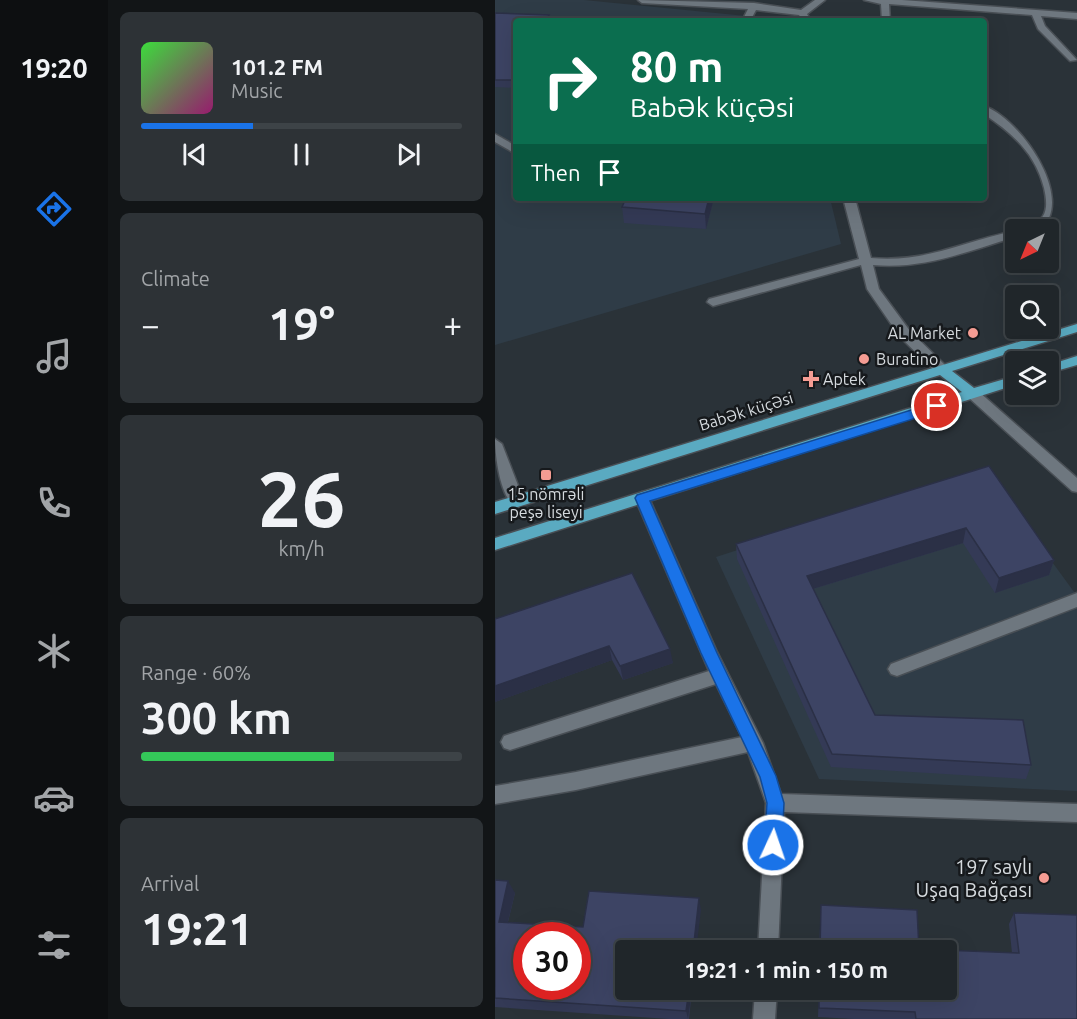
<!DOCTYPE html>
<meta charset="utf-8">
<style>
:root{--surface:#20262a;--page:#2d3236;--text:#f1f3f6;--muted:#a2a5a8;--line:#3d4347;--accent:#1a73e8}
body{margin:0;font-family:Ubuntu,sans-serif;background:var(--page);color:var(--text);height:100vh;display:flex;flex-direction:column;font-size:22px;white-space:nowrap}
*{box-sizing:border-box;margin:0}
p{font-size:20px;color:var(--muted)}
.icon{flex:none;width:33px;height:33px;fill:none;stroke:currentColor;stroke-width:2;stroke-linecap:round;stroke-linejoin:round}
.map{position:relative;flex:1;overflow:hidden}
.panel{display:flex;flex-direction:column;gap:12px;padding:12px;background:#121517;width:387px}
.panel>*{flex:none}
.hud{position:absolute;left:18px;top:18px;width:474px;height:183px;border-radius:6px;box-shadow:0 6px 24px #0002,0 0 0 2px var(--line);background:#0b6e4f;color:#fff;overflow:hidden}
.needle{width:39px;rotate:223deg}
.buttons{position:absolute;left:510px;top:219px;display:grid;gap:12px}
.buttons a{display:grid;place-items:center;width:54px;height:54px;border-radius:6px;background:var(--surface);box-shadow:0 6px 24px #0002,0 0 0 2px var(--line);font-size:30px}
.speed{position:absolute;left:18px;top:922px;display:flex;gap:12px;font-size:30px;font-weight:700;text-align:center}
.speed>*{display:grid;place-content:center;width:78px;height:78px;border-radius:50%;background:var(--surface);box-shadow:0 6px 24px #0002,0 0 0 2px var(--line);line-height:1}
.speed .limit{border:9px solid #d22;background:#fff;color:#111}
.pin{position:absolute;display:grid;place-items:center;width:51px;height:51px;color:#fff;margin:-26px;border:3px solid #fff;border-radius:50%;box-shadow:0 2px 6px #0007}
.me{position:absolute;width:66px;margin:-33px;rotate:3deg;stroke-linejoin:round;filter:drop-shadow(0 0 4px #0008)}
.turn{display:flex;align-items:center;gap:21px;height:126px;padding:0 18px;font-size:27px}
.turn .icon{width:78px;height:78px;stroke-width:2.5}
.turn b{display:block;font-size:42px;line-height:51px}
.then{display:flex;align-items:center;height:57px;padding:0 18px;background:#0003;gap:12px;font-size:22px}
.big{font-size:45px;font-weight:700;line-height:1.1}
.panel .card{flex:1;display:flex;flex-direction:column;justify-content:center;gap:9px;min-width:0;padding:0 21px;border-radius:9px;background:var(--page)}
.panel .dial{align-items:center;gap:0}
.dial b{font-size:78px;line-height:1}
.song{display:flex;align-items:center;gap:18px}
.cover{width:72px;height:72px;border-radius:9px;background:linear-gradient(135deg,hsl(120 70% 55%),hsl(320 70% 35%))}
.played{height:6px;border-radius:3px;background:linear-gradient(90deg,var(--accent) 35%,var(--line) 35%)}
.keys{display:flex;justify-content:space-around;direction:ltr}
.heat{display:flex;justify-content:space-between;align-items:center;font-size:33px;direction:ltr}
.charge{height:9px;border-radius:4px;background:linear-gradient(90deg,#34c759 60%,var(--line) 0)}
.trip{position:absolute;left:120px;top:940px;width:342px;height:60px;border-radius:6px;background:var(--surface);box-shadow:0 6px 24px #0002,0 0 0 2px var(--line);font-weight:700;line-height:60px;text-align:center}
main{display:flex;flex:1;min-height:0}
.tabs{display:flex;flex-direction:column;width:108px;justify-content:space-around;align-items:center;background:#0d0f11;color:var(--muted)}
.tabs .icon{width:42px;height:42px}
.tabs .current{color:var(--accent)}
.tabs b{font-size:27px;color:var(--text)}
.map>svg:first-child{display:block}
</style>
<main>
<nav class="tabs">
<b>19:20</b>
<svg class="icon current" aria-label="directions" viewBox="0 0 24 24"><path d="M12 3l9 9-9 9-9-9zM9 14v-3h6M13 9l2 2-2 2"/></svg>
<svg class="icon" aria-label="music" viewBox="0 0 24 24"><path d="M9 18V5l10-2v13"/><circle cx="6" cy="18" r="3"/><circle cx="16" cy="16" r="3"/></svg>
<svg class="icon" aria-label="phone" viewBox="0 0 24 24"><path d="M5 4h4l2 5-3 2q2 4 5 5l2-3 5 2v4C11 20 4 13 5 4z"/></svg>
<svg class="icon" aria-label="climate" viewBox="0 0 24 24"><path d="M12 3v18M4 7l16 10M4 17L20 7"/></svg>
<svg class="icon" aria-label="car" viewBox="0 0 24 24"><path d="M5 17H2v-5l4-1 3-4h7l3 4 3 1v5h-3M9 17h6M6 11h13"/><circle cx="7" cy="17" r="2"/><circle cx="17" cy="17" r="2"/></svg>
<svg class="icon" aria-label="filters" viewBox="0 0 24 24"><path d="M4 7h16M4 17h16"/><circle cx="9" cy="7" r="2"/><circle cx="15" cy="17" r="2"/></svg>
</nav>
<section class="panel">
<div class="card">
<div class="song"><i class="cover"></i><div><b>101.2 FM</b><p>Music</p></div></div>
<div class="played"></div>
<div class="keys"><svg class="icon" aria-label="previous" viewBox="0 0 24 24"><path d="M18 5L8 12l10 7zM5 5v14"/></svg><svg class="icon" aria-label="pause" viewBox="0 0 24 24"><path d="M8 5v14M16 5v14"/></svg><svg class="icon" aria-label="next" viewBox="0 0 24 24"><path d="M6 5l10 7-10 7zM19 5v14"/></svg></div>
</div>
<div class="card"><p>Climate</p>
<div class="heat"><a>−</a><b class="big">19°</b><a>+</a></div>
</div>
<div class="card dial"><b>26</b><p>km/h</p></div>
<div class="card"><p>Range · 60%</p><b class="big">300 km</b><div class="charge"></div></div>
<div class="card"><p>Arrival</p><b class="big">19:21</b></div>
</section>
<div class="map">
<svg width="582" height="1019" viewBox="0 0 582 1019">
<rect width="100%" height="100%" fill="#2a3238"/>
<g fill="#2f3c47">
<polygon points="0,0 89,0 293,20 21,21 21,198 335,198 346,244 0,345"/>
<polygon points="490,470 582,596 582,791 324,779 221,557"/>
</g>
<g fill="none" stroke-linecap="round" stroke-linejoin="round">
<g stroke="#494f55" stroke-width="3">
<g id="minor">
<polygon points="143,0 259,3 306,10 320,0 330,0 312,14 316,21 308,21 304,15 261,10 255,21 247,21 253,9 147,3"/>
<polygon points="369,0 407,0 582,13 582,19 546,16 550,26 582,60 575,61 543,29 537,15 394,4 395,21 387,21 386,4"/>
<path d="M 489,106 C 525,118 582,199 545,230 L 530,230 C 535,225 544,222 548,216 C 553,208 551,197 549,188 C 540,153 518,134 489,114 Z"/>
<polygon points="0,134 21,146 21,154 0,142"/>
<path d="M 348,198 L 360,198 L 376,258 C 432,263 468,241 520,231 L 520,237 C 474,251 427,270 378,265 L 384,289 L 415,331 L 452,367 L 454,370 L 452,373 L 442,373 L 405,337 L 372,289 L 366,265 L 218,306 L 212,302 L 214,299 L 364,259 Z"/>
<polygon points="478,389 483,391 582,478 582,492 577,491 473,397 471,394"/>
<path d="M 0,439 L 7,444 L 29,501 L 27,505 L 22,507 C 5,501 0,454 0,439 Z"/>
<polygon points="147,492 154,498 222,652 268,743 286,794 582,804 582,822 289,812 283,951 263,951 271,803 253,752 81,790 0,804 0,786 81,772 247,737 221,684 15,750 9,748 6,742 9,736 15,734 214,671 140,498"/>
<polygon points="582,593 582,607 402,676 396,674 393,669 396,664"/>
<polygon points="260,990 282,990 280,1019 258,1019"/>
</g>
</g>
<g stroke="#494f55" stroke-width="3">
<g id="major">
<polygon points="582,324 582,332 457,371 479,388 520,376 520,385 0,550 0,538 467,392 445,375 0,514 0,502"/>
<polygon points="582,356 582,365 554,373 554,365"/>
</g>
</g>
<use href="#minor" fill="#6e777f" fill-rule="evenodd"/>
<use href="#major" fill="#5aaac1" fill-rule="evenodd"/>
</g>
<g fill="#343a56">
<polygon points="0,13 54,15 55,21 21,21 21,88 0,87"/>
<polygon points="131,198 219,198 211,229 129,223 127,207"/>
<polygon points="494,466 559,560 554,575 500,593 468,543 318,589 380,715 536,765 531,779 336,767 242,559 241,544"/>
<polygon points="137,573 178,663 128,680 117,660 0,702"/>
<polygon points="0,880 20,893 13,922 88,927 206,910 130,990 197,990 194,1019 174,1019 0,1007"/>
<polygon points="326,905 424,949 517,953 514,924 519,913 582,1019 359,1019 323,1017 324,990 452,990 452,951 324,951"/>
</g>
<g fill="#2b3046">
<polygon points="214,198 219,198 211,229 210,214"/>
<polygon points="471,528 468,543 311,591 312,576"/>
<polygon points="559,560 554,575 500,593 504,578"/>
<polygon points="114,646 117,660 0,702 0,686"/>
<polygon points="175,649 178,663 128,680 125,666"/>
<polygon points="13,881 20,893 10,933 4,922"/>
<polygon points="204,898 206,910 201,951 198,951"/>
<polygon points="194,990 197,990 193,1019 191,1011"/>
</g>
<g fill="#3d4464" stroke="#2b3046" stroke-width="1.5" fill-rule="evenodd">
<polygon points="0,13 54,15 51,21 21,21 21,80 0,80"/>
<polygon points="131,198 214,198 210,214 127,207"/>
<polygon points="494,466 559,560 504,578 471,528 312,576 380,715 528,720 536,765 337,754 241,544"/>
<polygon points="137,573 175,649 125,666 114,646 0,686 0,619"/>
<path d="M 0,880 L 13,881 L 4,922 L 88,927 L 94,891 L 204,898 L 198,951 L 130,951 L 130,990 L 194,990 L 191,1011 L 0,998 ZM 32,936 L 82,936 L 82,987 L 32,987 Z"/>
<polygon points="326,905 422,910 424,949 524,953 519,913 582,915 582,1019 421,1019 420,1012 324,1008 324,990 452,990 452,951 325,951"/>
</g>
<polygon fill="#1a73e8" stroke="#114b97" stroke-width="1.5" points="442,402 449,406 447,410 155,501 222,653 281,776 289,803 287,845 284,851 278,854 272,851 269,845 272,803 265,777 206,653 140,498 142,495"/>
<g fill="#f59c93" stroke="#16191c" stroke-width="2">
<circle cx="478" cy="333" r="6"/>
<circle cx="369" cy="359" r="6"/>
<path d="M313 370h6v6h6v6h-6v6h-6v-6h-6v-6h6z"/>
<rect x="45" y="469" width="12" height="12" rx="3"/>
<circle cx="549" cy="878" r="6"/>
</g>
<g text-anchor="middle" stroke-width="5" stroke-linejoin="round" paint-order="stroke">
<g font-size="16" fill="#d5dade" stroke="#16191c" text-anchor="start">
<text x="466" y="339" text-anchor="end">AL Market</text>
<text x="381" y="365">Buratino</text>
<text x="328" y="385">Aptek</text>
<text x="51" y="500" text-anchor="middle">15 nömrәli<tspan x="51" dy="18">peşә liseyi</tspan></text>
</g>
<g font-size="16" fill="#d5dade" stroke="#16191c">
<text transform="translate(251 411) rotate(-17)" y="6">Babək küçəsi</text>
</g>
<g font-size="20" fill="#d5dade" stroke="#16191c" text-anchor="end">
<text x="537" y="874">197 saylı<tspan x="537" dy="23">Uşaq Bağçası</tspan></text>
</g>
</g>
</svg>
<div class="buttons">
<a><svg class="needle" viewBox="-14 -14 28 28"><path d="M0-13l5 13h-10z" fill="#e53935"/><path d="M0 13l5-13h-10z" fill="#a2a5a8"/></svg></a>
<a><svg class="icon" aria-label="search" viewBox="0 0 24 24"><circle cx="10" cy="10" r="6"/><path d="M15 15l6 6"/></svg></a>
<a><svg class="icon" aria-label="layers" viewBox="0 0 24 24"><path d="M12 4l9 5-9 5-9-5zM3 14l9 5 9-5"/></svg></a>
</div>
<div class="speed"><div class="limit">30</div></div>
<div class="pin" style="left:442px;top:406px;background:#d93025"><svg class="icon" aria-label="arrive" viewBox="0 0 24 24"><path d="M6 21V4h12l-3 4 3 4H6"/></svg></div>
<svg class="me" style="left:278px;top:845px" viewBox="-20 -20 40 40"><circle r="17" fill="#1a73e8" stroke="#fff" stroke-width="3"/><path d="M0-11L8 9 0 5-8 9z" fill="#fff"/></svg>
<div class="trip">19:21 · 1 min · 150 m</div>
<div class="hud">
<div class="turn"><svg class="icon" aria-label="right" viewBox="0 0 24 24"><path d="M7 20v-9h11M14 6l5 5-5 5"/></svg><div><b>80 m</b>Babək küçəsi</div></div>
<div class="then">Then<svg class="icon" aria-label="arrive" viewBox="0 0 24 24"><path d="M6 21V4h12l-3 4 3 4H6"/></svg></div>
</div>
</div>
</main>
